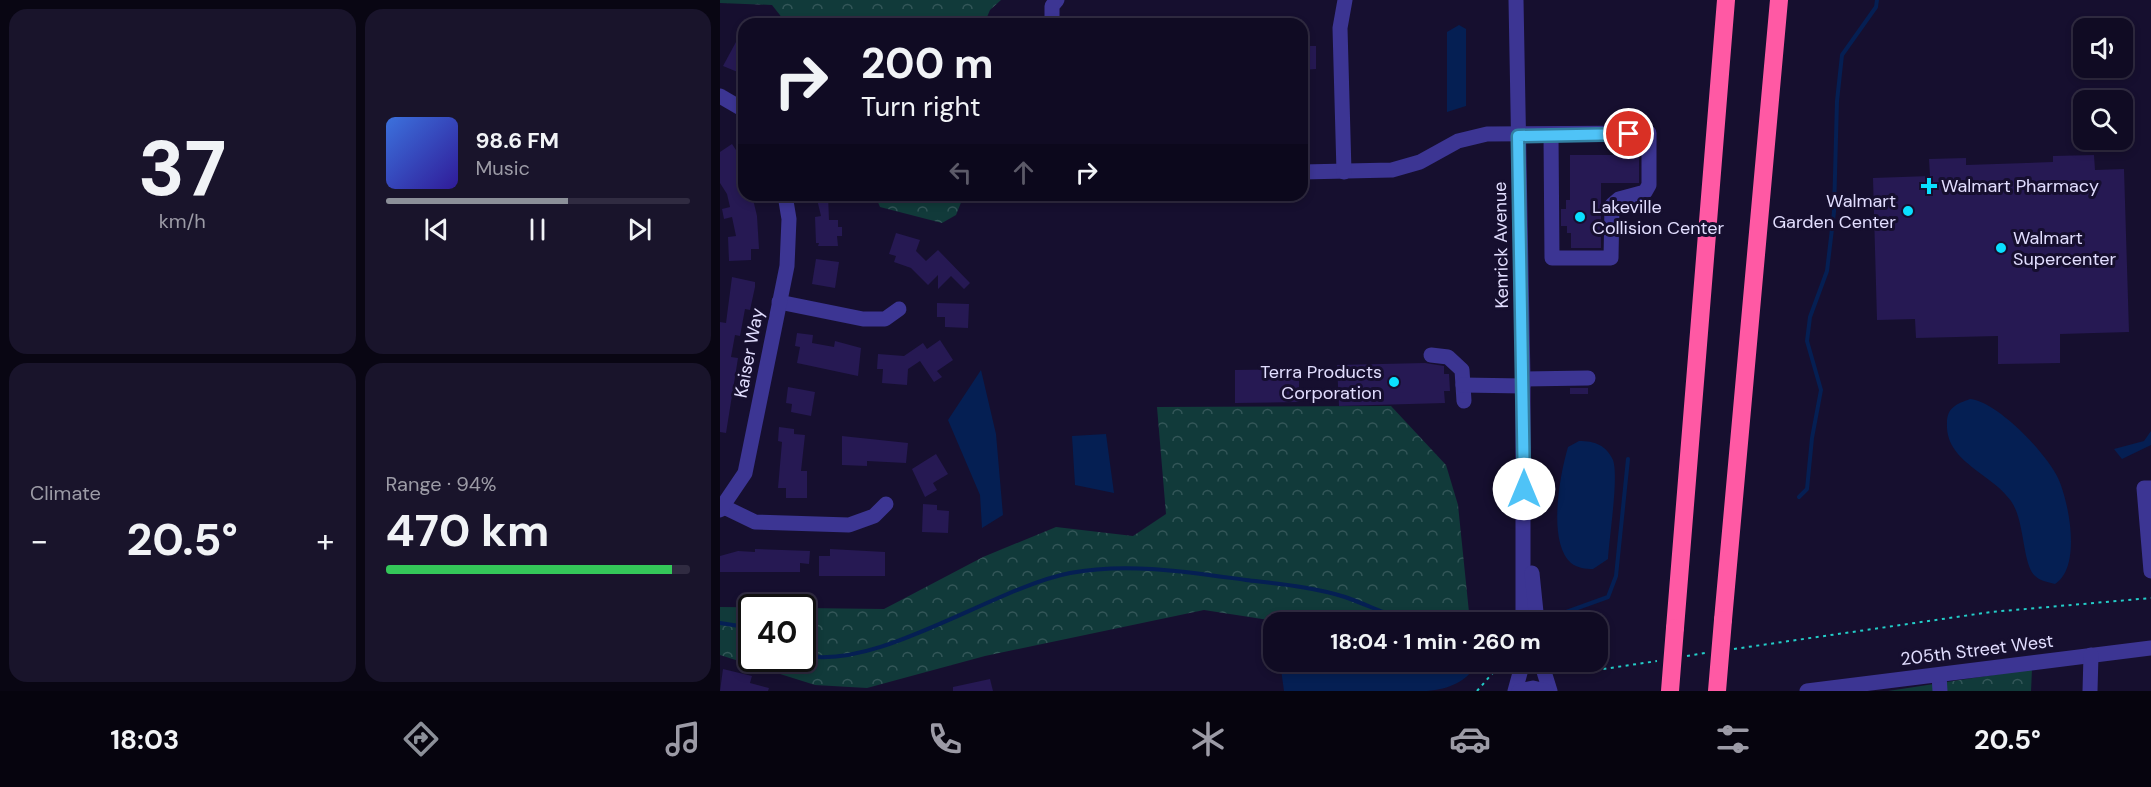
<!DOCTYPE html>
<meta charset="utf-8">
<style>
:root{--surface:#100b23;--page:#19142b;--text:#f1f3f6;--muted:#9c9ba6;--line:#302b41;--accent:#8c9099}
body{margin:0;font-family:"DM Sans",sans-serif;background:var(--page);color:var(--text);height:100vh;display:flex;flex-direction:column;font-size:22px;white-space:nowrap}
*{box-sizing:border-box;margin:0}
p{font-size:20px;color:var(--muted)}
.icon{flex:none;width:33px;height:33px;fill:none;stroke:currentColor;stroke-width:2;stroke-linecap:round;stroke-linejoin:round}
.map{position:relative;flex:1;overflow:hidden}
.details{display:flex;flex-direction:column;gap:9px;padding:9px;background:#090613;width:720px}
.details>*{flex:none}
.top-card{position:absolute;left:18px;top:18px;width:570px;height:183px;border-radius:18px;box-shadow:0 3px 9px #0003,0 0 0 2px var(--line);background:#100b23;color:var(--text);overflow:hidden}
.tools{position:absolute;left:1353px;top:18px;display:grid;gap:12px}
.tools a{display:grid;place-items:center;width:60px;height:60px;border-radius:12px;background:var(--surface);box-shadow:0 3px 9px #0003,0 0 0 2px var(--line);font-size:30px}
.speed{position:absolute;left:18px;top:594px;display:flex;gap:12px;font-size:30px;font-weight:700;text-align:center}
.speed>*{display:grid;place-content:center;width:78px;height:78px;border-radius:50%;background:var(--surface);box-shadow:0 3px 9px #0003,0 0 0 2px var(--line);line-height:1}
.speed .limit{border:3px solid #111;border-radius:9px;background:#fff;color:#111}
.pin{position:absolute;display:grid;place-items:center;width:51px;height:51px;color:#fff;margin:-26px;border:3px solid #fff;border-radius:50%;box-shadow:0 2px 6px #0007}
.me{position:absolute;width:66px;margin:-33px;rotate:0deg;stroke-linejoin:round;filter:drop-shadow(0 0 4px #0008)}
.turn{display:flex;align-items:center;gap:21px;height:126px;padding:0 24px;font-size:27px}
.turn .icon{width:78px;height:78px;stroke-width:2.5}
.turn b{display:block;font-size:42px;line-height:51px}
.lanes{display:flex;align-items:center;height:57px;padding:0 24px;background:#0003;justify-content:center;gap:30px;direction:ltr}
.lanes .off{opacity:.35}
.big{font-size:45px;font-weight:700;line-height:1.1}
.details .widget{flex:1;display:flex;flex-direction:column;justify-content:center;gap:9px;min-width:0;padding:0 21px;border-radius:18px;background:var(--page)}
.details .dial{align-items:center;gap:0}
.dial b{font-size:78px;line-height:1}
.song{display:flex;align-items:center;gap:18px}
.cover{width:72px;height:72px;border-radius:9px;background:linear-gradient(135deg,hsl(220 70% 55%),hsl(250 70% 35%))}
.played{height:6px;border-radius:3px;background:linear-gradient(90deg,var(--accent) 60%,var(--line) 60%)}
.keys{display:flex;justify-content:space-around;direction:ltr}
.heat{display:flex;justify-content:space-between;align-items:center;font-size:33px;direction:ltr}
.charge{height:9px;border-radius:4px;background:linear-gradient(90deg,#34c759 94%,var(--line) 0)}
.details .tiles{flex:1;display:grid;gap:9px;grid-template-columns:repeat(2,1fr)}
.trip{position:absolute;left:543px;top:612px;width:345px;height:60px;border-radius:18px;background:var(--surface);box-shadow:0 3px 9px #0003,0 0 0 2px var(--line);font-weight:700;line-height:60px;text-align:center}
.dock{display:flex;height:96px;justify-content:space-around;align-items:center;background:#06040e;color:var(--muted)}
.dock .icon{width:42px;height:42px}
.dock .selected{color:var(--accent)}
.dock b{font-size:27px;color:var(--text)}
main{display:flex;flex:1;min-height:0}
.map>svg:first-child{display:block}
</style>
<main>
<section class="details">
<div class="tiles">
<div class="widget dial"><b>37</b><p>km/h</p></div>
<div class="widget">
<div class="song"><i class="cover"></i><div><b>98.6 FM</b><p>Music</p></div></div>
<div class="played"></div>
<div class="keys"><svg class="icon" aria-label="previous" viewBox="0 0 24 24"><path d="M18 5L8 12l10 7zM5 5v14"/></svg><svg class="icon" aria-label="pause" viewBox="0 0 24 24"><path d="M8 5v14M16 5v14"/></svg><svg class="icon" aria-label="next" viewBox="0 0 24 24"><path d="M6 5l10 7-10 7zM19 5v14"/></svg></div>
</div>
<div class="widget"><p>Climate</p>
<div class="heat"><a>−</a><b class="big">20.5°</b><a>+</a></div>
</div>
<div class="widget"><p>Range · 94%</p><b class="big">470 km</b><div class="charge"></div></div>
</div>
</section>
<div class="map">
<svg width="1431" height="691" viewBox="0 0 1431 691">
<defs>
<pattern id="forest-crowns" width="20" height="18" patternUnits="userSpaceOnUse" patternTransform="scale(1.5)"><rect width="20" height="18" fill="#113a3a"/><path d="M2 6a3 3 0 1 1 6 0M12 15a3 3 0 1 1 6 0" fill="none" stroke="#335658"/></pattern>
</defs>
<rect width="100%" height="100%" fill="#160f2f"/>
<g fill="url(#forest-crowns)" fill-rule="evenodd">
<polygon points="0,0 281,0 270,10 264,24 67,24 52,5 0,3"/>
<polygon points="155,195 244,195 236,215 222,223 160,207"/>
<path d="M 671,406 L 726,465 L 738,505 L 750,622 L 623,622 L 599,616 L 575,616 L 562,622 L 484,610 L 265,656 L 147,688 L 95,685 L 0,655 L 0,607 L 164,609 L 263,557 L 336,527 L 413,536 L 446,514 L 437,407 ZM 32,608 L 82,608 L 82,658 L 32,658 Z"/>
<polygon points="1312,669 1311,691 1168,691"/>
</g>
<g fill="#051f53">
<polygon points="739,25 746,29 746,106 727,112 727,32"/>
<polygon points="261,370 276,434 283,515 262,528 260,495 228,420"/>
<path d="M 1250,399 C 1278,402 1326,453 1338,478 C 1349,502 1362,567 1335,584 C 1327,582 1320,581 1314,575 C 1302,561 1305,521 1291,501 C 1272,473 1225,462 1227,423 C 1227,407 1237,404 1250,399 Z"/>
<polygon points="1431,431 1431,445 1402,459 1394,449 1424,441"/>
<polygon points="386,434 394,493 355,485 352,436"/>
<path d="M 859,441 C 875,441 886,445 893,460 C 899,476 889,539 888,559 L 873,569 C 866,569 857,568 851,563 C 827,542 840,474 848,447 Z"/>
<polygon points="583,615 623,622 561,622"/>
<path d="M 560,662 L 758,662 C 747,682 729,689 707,691 L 564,691 Z"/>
</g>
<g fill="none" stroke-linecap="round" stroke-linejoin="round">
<g stroke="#051f53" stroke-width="4">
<polyline points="1079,497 1087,489 1092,438 1101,390 1087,341 1090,317 1107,271 1114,212 1117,101 1122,55 1156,7 1157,0"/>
<polyline points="838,615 888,597 896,576 908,459"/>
<polyline points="736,622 784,616"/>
<polyline points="0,623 32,628"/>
<path d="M 82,655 C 157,672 273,588 350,573 C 408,562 468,572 526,580 C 559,584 593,587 625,597 C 648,605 669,616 693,622"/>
</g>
</g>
<g fill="#261953">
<polygon points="16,42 24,45 24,64 20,73 3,66"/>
<polygon points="582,46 596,46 596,69 582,70"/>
<polygon points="12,144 22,159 17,162 24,172 24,195 32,195 37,216 39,249 31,249 31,260 9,261 8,237 16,236 12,217 4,219 2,209 10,207 7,194 0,183 0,152"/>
<polygon points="850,155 919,155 919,183 881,183 881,248 851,248 851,233 847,233 847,226 841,226 841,209 846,209 846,200 850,200"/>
<polygon points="1374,155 1375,170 1404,169 1409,332 1340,334 1340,363 1278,364 1278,336 1196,338 1195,319 1157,320 1153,178 1210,176 1209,159 1246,158 1246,165 1333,162 1333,156"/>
<polygon points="96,195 108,195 109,220 118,220 118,227 122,227 122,236 117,236 118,246 98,246 99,243 96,243 95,217 101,216"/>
<polygon points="176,233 200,240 196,251 206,261 218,250 250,283 244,289 231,276 218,289 218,275 208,285 191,268 174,262 176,256 169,254"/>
<polygon points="96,259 119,262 115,288 92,284"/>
<polygon points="12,277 35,282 35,287 30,310 25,309 20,336 15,335 11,357 18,358 6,433 0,432 0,322 6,323"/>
<polygon points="217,303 249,304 248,328 225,327 225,317 217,317"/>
<polygon points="77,333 93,335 92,343 114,347 115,341 141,348 138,376 77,363 80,347 75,346"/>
<polygon points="220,340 233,360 217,371 222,377 214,382 200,361 188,369 187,385 162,383 163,369 157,369 158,354 184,356 203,343 207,349"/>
<polygon points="705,363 724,366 724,374 729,374 730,391 724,391 725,403 619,406 617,365"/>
<polygon points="579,369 579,402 515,403 515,370"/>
<polygon points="68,387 95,392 91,416 71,412 72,404 66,403"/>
<rect x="850" y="388" width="18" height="6"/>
<polygon points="59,427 74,429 74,434 85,435 81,471 87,471 87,498 66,498 66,488 58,488 62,442 58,441"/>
<polygon points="122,436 188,443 186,463 147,461 147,466 122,465"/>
<polygon points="216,454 228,474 213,483 217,490 205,497 192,469"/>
<polygon points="203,504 217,505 217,510 229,511 228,533 202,532"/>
<polygon points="35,549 90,551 89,564 80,563 80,572 0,572 0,556 18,551 35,552"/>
<polygon points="110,549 165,552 165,576 99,576 99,556 110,556"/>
<polygon points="3,669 32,676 30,683 49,688 48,691 0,691"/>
<polygon points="270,679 273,691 233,691 233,687"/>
</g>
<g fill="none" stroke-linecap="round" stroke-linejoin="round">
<g stroke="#23cdc8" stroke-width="2" stroke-dasharray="3 4.5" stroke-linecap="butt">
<polyline points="1014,649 1271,612 1431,598"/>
<polyline points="967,656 985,653"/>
<polyline points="847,662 877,670 937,661"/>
<polyline points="757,691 778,667 790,663"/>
</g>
<g stroke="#3c3593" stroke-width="15">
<polyline points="796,0 803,379 803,622"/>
<polyline points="332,24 332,6 337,0"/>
<polyline points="0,96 24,110"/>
<polyline points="582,172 672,170 700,162 738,141 767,134 929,133 929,185 925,192 899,199 892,205 891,258 832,258 831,135"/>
<polyline points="624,172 620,28 625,0"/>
<polyline points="59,302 143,319 165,319 179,309"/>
<polyline points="711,355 728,357 742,370 744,401"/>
<polyline points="803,379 868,378"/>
<polyline points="743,385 803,386"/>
<polyline points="1431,488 1424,488 1431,571"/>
<polyline points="4,507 35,522 129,525 154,516 166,504"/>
<polyline points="0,510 25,473 67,266 69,219 65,195"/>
<polyline points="812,573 817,622"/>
<polyline points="821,662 830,691"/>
<polyline points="1219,675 1220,691"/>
<polyline points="795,691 803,662"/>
<polyline points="799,691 813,688 826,691"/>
<polyline points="1087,691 1431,648"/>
<polyline points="1370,691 1371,655"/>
</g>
<g stroke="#ff59a4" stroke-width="18">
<polyline points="1003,620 1059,0"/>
<polyline points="955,628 1006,0"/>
</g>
<g stroke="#ff59a4" stroke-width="18">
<polyline points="950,691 955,628"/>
<polyline points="997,691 1003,620"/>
</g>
</g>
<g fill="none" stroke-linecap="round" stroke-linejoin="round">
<g stroke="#337fa1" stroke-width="15">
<polyline id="route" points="804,489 798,136 909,134"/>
</g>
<use href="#route" stroke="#4fc3f7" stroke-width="10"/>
</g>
<g fill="#0ae0ff" stroke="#160f2f" stroke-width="2">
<path d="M1206 177h6v6h6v6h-6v6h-6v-6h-6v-6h6z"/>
<circle cx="1188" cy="211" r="6"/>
<circle cx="860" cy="217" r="6"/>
<circle cx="1281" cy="248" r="6"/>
<circle cx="674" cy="382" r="6"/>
</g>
<g text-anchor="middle" stroke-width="6" stroke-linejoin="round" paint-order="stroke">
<g font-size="18" fill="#e2deff" stroke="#160f2f" text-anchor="start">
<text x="1221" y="192">Walmart Pharmacy</text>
<text x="1176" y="207" text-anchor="end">Walmart<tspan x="1176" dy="21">Garden Center</tspan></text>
<text x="872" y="213">Lakeville<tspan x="872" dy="21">Collision Center</tspan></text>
<text x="1293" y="244">Walmart<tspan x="1293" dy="21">Supercenter</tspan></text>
<text x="662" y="378" text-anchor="end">Terra Products<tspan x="662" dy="21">Corporation</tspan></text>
</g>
<g font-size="18" fill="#e2deff" stroke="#160f2f">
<text transform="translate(781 245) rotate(-91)" y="6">Kenrick Avenue</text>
<text transform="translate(29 353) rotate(-79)" y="6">Kaiser Way</text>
<text transform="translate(1257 650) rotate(-7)" y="6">205th Street West</text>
</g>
</g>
</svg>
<div class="tools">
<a><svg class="icon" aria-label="sound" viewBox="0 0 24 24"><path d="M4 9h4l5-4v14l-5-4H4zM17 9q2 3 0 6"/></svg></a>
<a><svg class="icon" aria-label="search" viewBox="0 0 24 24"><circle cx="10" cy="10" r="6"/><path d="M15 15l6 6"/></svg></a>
</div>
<div class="speed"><div class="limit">40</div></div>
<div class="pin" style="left:909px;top:134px;background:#d93025"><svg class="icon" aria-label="arrive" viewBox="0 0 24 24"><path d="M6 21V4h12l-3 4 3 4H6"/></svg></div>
<svg class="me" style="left:804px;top:489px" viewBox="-20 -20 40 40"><circle r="19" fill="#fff"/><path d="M0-13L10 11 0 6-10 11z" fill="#4fc3f7"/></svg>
<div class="trip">18:04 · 1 min · 260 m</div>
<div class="top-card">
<div class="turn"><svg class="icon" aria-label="right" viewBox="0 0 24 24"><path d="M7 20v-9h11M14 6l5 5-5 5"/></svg><div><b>200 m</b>Turn right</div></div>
<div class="lanes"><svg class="icon off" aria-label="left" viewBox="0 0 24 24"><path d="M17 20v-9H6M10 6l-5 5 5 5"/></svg><svg class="icon off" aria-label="ahead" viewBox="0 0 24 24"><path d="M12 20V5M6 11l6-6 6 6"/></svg><svg class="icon" aria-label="right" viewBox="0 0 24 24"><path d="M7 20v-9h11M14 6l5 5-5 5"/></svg></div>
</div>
</div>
</main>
<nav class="dock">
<b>18:03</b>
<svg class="icon selected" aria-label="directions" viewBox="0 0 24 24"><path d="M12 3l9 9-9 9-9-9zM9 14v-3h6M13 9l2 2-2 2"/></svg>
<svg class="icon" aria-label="music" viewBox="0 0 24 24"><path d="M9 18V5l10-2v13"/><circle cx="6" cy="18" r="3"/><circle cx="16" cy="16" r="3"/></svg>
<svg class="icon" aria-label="phone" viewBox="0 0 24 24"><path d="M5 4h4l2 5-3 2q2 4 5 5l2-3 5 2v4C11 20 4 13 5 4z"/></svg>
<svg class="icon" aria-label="climate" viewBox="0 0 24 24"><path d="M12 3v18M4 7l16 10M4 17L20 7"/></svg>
<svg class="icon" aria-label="car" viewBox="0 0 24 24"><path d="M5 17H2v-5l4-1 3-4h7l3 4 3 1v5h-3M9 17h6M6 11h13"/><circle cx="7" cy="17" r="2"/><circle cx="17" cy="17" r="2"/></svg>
<svg class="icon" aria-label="filters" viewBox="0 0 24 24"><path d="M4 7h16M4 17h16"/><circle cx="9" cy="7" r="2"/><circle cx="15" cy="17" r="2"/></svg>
<b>20.5°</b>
</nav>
